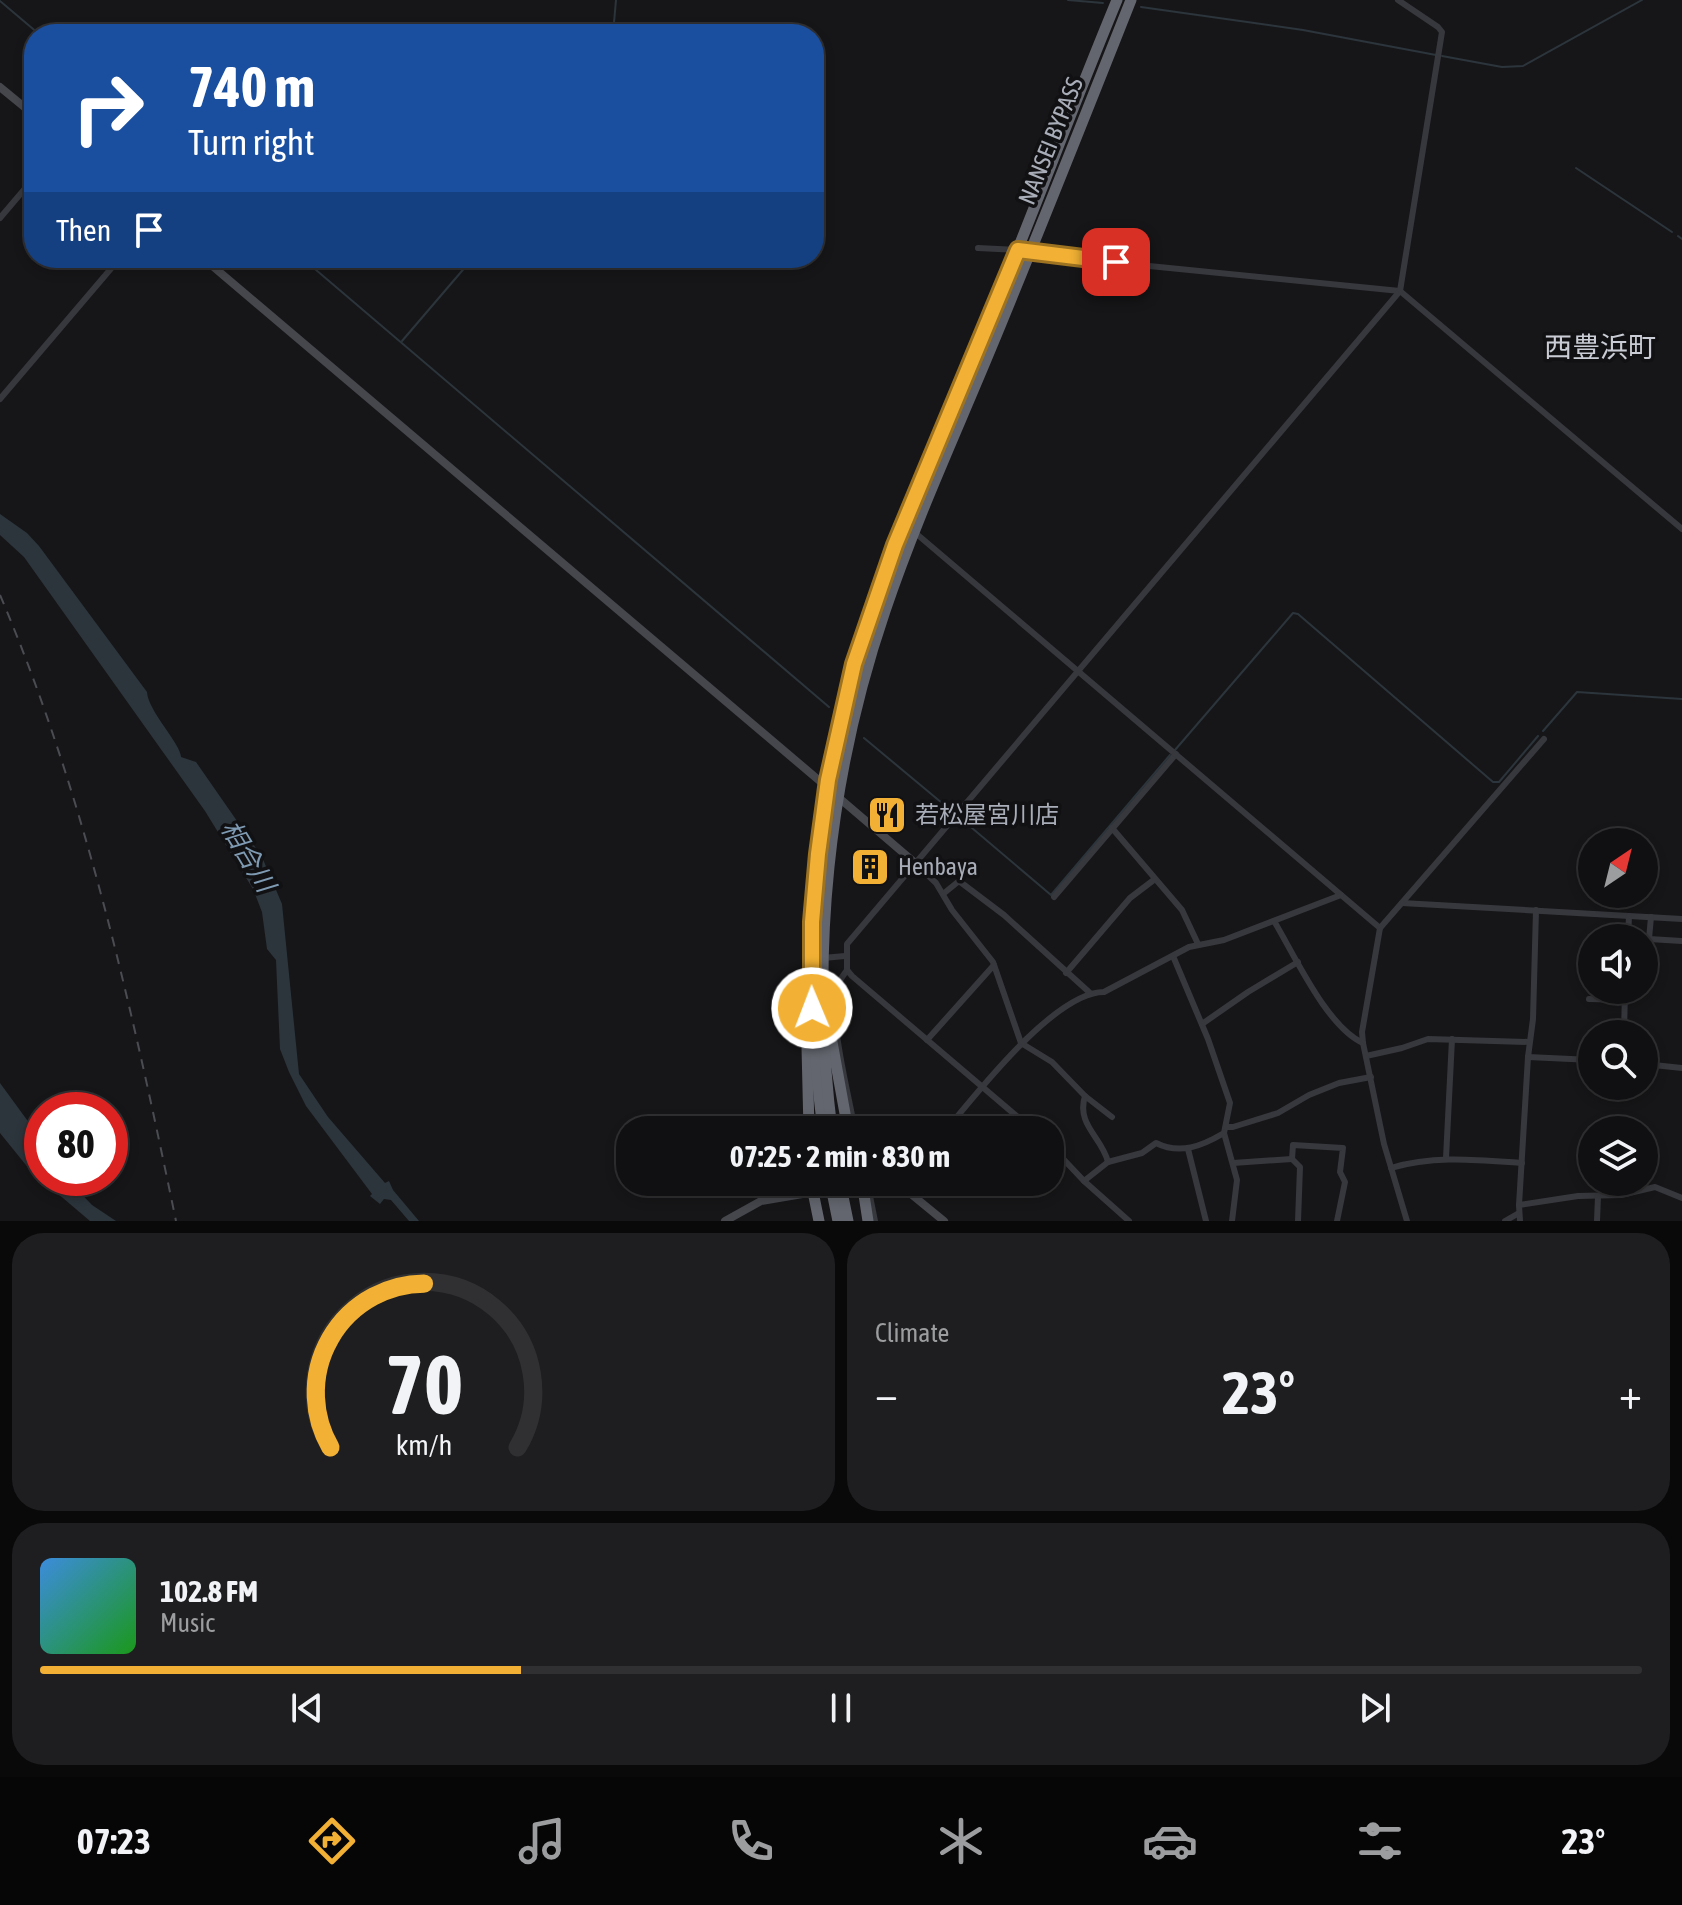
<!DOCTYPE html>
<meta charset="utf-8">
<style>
:root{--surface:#101012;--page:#1e1e20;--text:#f1f3f6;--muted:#9c9d9f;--line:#303032;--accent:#f2b134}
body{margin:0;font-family:"Asap Condensed","Noto Sans JP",sans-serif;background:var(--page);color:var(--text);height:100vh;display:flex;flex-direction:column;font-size:30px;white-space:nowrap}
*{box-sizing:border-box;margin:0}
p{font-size:26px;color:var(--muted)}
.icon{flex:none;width:44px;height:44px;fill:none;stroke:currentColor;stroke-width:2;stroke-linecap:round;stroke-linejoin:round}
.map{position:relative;height:1221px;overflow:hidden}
.drawer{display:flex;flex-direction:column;gap:12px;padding:12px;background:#09090a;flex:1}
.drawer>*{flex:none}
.hud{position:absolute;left:24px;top:24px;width:800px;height:244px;border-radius:32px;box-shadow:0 4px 12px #0003,0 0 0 2px var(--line);background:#1a4fa0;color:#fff;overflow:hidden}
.needle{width:52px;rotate:35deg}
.tools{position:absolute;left:1578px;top:828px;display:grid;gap:16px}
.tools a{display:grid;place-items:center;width:80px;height:80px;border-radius:50%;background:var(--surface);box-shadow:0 4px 12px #0003,0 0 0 2px var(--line);font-size:40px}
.speed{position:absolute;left:24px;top:1092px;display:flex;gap:16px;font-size:40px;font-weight:700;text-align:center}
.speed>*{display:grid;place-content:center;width:104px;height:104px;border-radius:50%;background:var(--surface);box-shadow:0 4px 12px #0003,0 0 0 2px var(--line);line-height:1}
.speed .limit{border:12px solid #d22;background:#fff;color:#111}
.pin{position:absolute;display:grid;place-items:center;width:68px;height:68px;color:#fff;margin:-34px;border-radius:16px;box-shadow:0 4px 12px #0006}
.me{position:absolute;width:88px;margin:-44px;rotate:359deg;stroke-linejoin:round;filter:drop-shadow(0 0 6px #0008)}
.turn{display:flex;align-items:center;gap:28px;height:168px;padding:0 32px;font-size:36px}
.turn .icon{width:104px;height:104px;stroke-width:2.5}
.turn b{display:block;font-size:56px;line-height:68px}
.then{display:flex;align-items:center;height:76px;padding:0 32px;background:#0003;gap:16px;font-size:30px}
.big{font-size:60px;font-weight:700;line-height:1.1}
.drawer .widget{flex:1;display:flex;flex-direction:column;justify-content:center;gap:12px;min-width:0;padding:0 28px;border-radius:32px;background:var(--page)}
.drawer .dial{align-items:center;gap:0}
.dial svg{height:208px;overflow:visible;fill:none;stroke:var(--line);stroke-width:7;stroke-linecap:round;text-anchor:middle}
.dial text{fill:var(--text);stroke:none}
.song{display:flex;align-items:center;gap:24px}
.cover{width:96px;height:96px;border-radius:12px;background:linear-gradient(135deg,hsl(210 70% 55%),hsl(120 70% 35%))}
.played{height:8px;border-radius:4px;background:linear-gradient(90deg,var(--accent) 30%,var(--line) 30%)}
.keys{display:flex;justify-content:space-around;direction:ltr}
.heat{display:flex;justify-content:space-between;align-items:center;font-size:44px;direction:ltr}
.drawer .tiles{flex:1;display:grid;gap:12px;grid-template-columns:1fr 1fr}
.widget:last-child{grid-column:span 2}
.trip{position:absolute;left:616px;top:1116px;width:448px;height:80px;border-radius:32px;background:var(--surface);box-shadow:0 4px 12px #0003,0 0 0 2px var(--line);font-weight:700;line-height:80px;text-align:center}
.tab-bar{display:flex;height:128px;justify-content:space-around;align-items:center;background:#060607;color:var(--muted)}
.tab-bar .icon{width:56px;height:56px}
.tab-bar .selected{color:var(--accent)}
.tab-bar b{font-size:36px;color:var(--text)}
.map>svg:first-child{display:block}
</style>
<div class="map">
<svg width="1682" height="1221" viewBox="0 0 1682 1221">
<rect width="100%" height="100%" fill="#161618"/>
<g fill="#2c353c">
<path d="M 0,514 L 27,533 L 39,546 L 147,692 C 148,711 181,744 181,757 L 196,762 L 262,857 L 282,904 L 299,1074 L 328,1117 L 385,1183 L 389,1181 L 393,1190 L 419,1221 L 409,1221 L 391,1200 L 384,1199 L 380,1204 L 370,1196 L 372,1194 L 306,1106 L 289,1072 L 280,1049 L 276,960 L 267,949 L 262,912 L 253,889 L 205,811 L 24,557 L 0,535 Z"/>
<polygon points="0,1083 38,1135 42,1147 42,1178 66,1178 92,1205 116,1221 90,1221 30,1170 0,1133"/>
</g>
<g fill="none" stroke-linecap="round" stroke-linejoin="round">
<g stroke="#2c353c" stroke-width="2">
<polyline points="1068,0 1103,3"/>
<polyline points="0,1 39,34"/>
<polyline points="1141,7 1303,30 1436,55"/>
<polyline points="613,34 616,0"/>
<polyline points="1442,56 1502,67 1523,66 1642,0"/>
<polyline points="1576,168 1672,232"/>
<polyline points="1678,236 1682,239"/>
<polyline points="302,258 829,707"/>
<polyline points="402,341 473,258"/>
<polyline points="1543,731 1577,692 1682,699"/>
<polyline points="864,738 954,813"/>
<polyline points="1175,750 1293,613 1298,614 1493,782 1499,782 1538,736"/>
<polyline points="959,817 1051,895 1170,755"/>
</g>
<g stroke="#37383d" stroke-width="6">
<polyline points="0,218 34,178"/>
<polyline points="978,248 1018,250 1059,257 1400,291 1682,529"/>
<polyline points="0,399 120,258"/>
<polyline points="919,536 1380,928"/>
<polyline points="1112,828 1182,910 1198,944"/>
<polyline points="914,862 936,883 952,910 993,962 1021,1043 1052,1062 1085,1096 1112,1117"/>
<polyline points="943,894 959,881 1004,915 1089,992"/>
<polyline points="1054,897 1176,754"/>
<polyline points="1402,903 1682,919"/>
<polyline points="1651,917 1649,939 1682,941"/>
<path d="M 1274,921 C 1295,956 1327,1027 1363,1043"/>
<polyline points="1628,938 1629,916"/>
<polyline points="1173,956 1208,1039 1230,1103 1224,1133 1237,1180 1232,1221"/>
<polyline points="1580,957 1592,957"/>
<polyline points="823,958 845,956"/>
<path d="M 847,970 C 842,977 837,983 836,992 C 830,1023 849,1097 855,1130"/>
<polyline points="1066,973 1130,898 1155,879"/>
<polyline points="1589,999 1625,1000"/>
<polyline points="1202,1024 1248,992 1298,962"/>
<polyline points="1624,1034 1625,990"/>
<polyline points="927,1040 994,965"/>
<polyline points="1366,1056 1402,1048 1428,1039 1529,1042"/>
<polyline points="1528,1057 1592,1060"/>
<polyline points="1644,1064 1682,1068"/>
<path d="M 1085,1096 C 1076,1125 1102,1137 1108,1162"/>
<polyline points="1226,1127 1233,1127 1278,1113 1309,1095 1339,1083 1371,1077"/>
<path d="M 946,1130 C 977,1093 1055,992 1104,992 L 1189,947 L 1224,940 L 1341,895"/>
<polyline points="1033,1130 852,976 847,970 847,944 1400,291 1442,32 1438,27 1398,0"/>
<polyline points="1050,1145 1084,1181 1129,1221"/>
<polyline points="1188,1149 1206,1221"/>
<polyline points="1446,1158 1452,1039"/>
<polyline points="1233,1163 1292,1159"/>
<path d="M 1391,1168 C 1434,1155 1478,1160 1522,1163"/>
<path d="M 1084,1181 L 1108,1162 L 1142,1153 L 1156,1143 C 1180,1155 1202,1146 1224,1133"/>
<polyline points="868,1186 875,1221"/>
<polyline points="1519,1205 1528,1057 1533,1019 1536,910"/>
<polyline points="1298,1221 1300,1167 1292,1159 1293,1145 1343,1148 1340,1172 1345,1182 1337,1221"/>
<polyline points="1407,1221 1384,1144 1363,1043 1362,1032 1380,928 1544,739"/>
<polyline points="1505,1221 1519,1213"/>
<polyline points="1520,1221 1519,1205 1578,1196 1621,1195 1655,1187 1682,1198"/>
<polyline points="1597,1221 1598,1196"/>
</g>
<g stroke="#45474d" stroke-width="8">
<polyline points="0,87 34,115"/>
<polyline points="203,258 828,788"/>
<polyline points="838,797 914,862"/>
<polyline points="855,1187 900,1185 944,1221"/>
<polyline points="725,1221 761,1201 826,1190"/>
</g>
<g stroke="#63666e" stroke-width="11">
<polyline points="830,1031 848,1130"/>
<polyline points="807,1047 809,1130"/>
<path d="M 823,1130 C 803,974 810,815 855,663 C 890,545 942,433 989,320 C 1033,214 1073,106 1117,0"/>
<path d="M 832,1130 C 810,956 828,778 885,611 C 915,522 955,435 991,348 C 1039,232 1085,116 1131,0"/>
<polyline points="811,1182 819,1221"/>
<polyline points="830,1182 838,1221"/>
<polyline points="840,1182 848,1221"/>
<polyline points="862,1182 868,1221"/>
</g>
<path stroke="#4a4c52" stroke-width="2" stroke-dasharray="10 8" stroke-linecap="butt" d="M 0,595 C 85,794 132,1009 176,1221"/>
</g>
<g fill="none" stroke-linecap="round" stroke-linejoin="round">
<g stroke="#9d7322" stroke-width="20">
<polyline id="route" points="812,1008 812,922 818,854 828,780 854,664 895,545 1018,250 1116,262"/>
</g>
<use href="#route" stroke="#f2b134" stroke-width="14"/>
</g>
<defs>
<g id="restaurant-square" transform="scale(2)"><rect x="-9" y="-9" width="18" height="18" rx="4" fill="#f2b134" stroke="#111113"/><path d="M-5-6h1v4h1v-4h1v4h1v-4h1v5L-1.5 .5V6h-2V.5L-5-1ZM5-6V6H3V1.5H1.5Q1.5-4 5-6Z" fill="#111"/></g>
<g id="building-square" transform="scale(2)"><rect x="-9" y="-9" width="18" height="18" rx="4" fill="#f2b134" stroke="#111113"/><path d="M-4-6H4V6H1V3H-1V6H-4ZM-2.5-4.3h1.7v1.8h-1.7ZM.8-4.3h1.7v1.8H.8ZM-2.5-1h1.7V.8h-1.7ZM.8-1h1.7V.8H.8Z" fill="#111"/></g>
</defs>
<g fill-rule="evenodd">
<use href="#restaurant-square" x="887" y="815"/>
<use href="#building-square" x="870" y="867"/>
</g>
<g text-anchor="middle" stroke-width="7" stroke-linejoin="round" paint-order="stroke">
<g font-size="24" fill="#a8adb8" stroke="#111113">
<text transform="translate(1051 141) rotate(-68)" y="8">NANSEI BYPASS</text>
</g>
<g font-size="24" fill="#a8adb8" stroke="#111113" text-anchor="start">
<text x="915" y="823">若松屋宮川店</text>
<text x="898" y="875">Henbaya</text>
</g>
<g font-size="26" font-style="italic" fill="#7f9bb3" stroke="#111113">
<text transform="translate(248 856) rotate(59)" y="9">相合川</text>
</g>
<g font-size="28" fill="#c9ccd4" stroke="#111113">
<text x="1600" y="357">西豊浜町</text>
</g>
</g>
</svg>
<div class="tools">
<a><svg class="needle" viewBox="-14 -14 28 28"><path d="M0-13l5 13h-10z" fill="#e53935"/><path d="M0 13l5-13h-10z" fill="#9c9d9f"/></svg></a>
<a><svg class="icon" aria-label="sound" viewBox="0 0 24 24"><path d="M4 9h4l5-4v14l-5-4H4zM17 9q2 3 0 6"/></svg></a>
<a><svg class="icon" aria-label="search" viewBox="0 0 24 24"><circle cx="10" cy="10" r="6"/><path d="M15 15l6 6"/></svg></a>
<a><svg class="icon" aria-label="layers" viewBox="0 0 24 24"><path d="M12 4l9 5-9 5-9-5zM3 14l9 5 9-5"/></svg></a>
</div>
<div class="speed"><div class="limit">80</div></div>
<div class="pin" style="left:1116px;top:262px;background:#d93025"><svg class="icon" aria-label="arrive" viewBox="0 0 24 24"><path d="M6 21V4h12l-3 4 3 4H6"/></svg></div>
<svg class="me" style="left:812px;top:1008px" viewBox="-20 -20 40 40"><circle r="17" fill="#f2b134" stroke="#fff" stroke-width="3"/><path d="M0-11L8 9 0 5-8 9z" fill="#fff"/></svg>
<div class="trip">07:25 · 2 min · 830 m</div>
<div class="hud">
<div class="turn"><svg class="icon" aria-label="right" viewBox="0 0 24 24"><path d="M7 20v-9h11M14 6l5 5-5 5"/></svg><div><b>740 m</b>Turn right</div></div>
<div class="then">Then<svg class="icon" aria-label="arrive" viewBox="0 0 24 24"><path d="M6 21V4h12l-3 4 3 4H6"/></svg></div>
</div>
</div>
<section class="drawer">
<div class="tiles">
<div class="widget dial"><svg viewBox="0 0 100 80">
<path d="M14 69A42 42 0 1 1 86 69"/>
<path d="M14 69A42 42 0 0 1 50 6" stroke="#f2b134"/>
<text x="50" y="56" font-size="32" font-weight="700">70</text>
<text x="50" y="72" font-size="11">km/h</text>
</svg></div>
<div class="widget"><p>Climate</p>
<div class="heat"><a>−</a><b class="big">23°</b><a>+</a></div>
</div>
<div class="widget">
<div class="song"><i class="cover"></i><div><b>102.8 FM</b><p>Music</p></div></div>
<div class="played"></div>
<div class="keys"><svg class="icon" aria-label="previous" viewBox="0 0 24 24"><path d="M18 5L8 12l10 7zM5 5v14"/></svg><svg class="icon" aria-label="pause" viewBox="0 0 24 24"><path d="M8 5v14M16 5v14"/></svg><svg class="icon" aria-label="next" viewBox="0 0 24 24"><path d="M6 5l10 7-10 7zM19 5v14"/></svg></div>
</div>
</div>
</section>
<nav class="tab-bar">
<b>07:23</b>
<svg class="icon selected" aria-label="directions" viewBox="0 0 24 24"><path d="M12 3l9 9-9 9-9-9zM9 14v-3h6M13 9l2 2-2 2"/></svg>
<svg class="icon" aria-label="music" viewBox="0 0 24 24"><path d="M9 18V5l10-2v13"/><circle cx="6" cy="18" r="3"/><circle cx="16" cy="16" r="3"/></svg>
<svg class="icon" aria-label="phone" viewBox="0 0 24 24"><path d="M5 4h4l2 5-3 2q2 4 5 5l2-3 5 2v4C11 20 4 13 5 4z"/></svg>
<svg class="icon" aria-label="climate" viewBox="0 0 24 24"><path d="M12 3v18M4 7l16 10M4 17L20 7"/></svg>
<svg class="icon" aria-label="car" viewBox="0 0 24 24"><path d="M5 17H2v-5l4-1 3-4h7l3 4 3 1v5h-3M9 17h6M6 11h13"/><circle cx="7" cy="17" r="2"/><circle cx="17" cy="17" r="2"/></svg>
<svg class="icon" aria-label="filters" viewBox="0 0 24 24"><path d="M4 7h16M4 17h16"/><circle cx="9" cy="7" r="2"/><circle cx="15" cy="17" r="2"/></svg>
<b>23°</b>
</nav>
